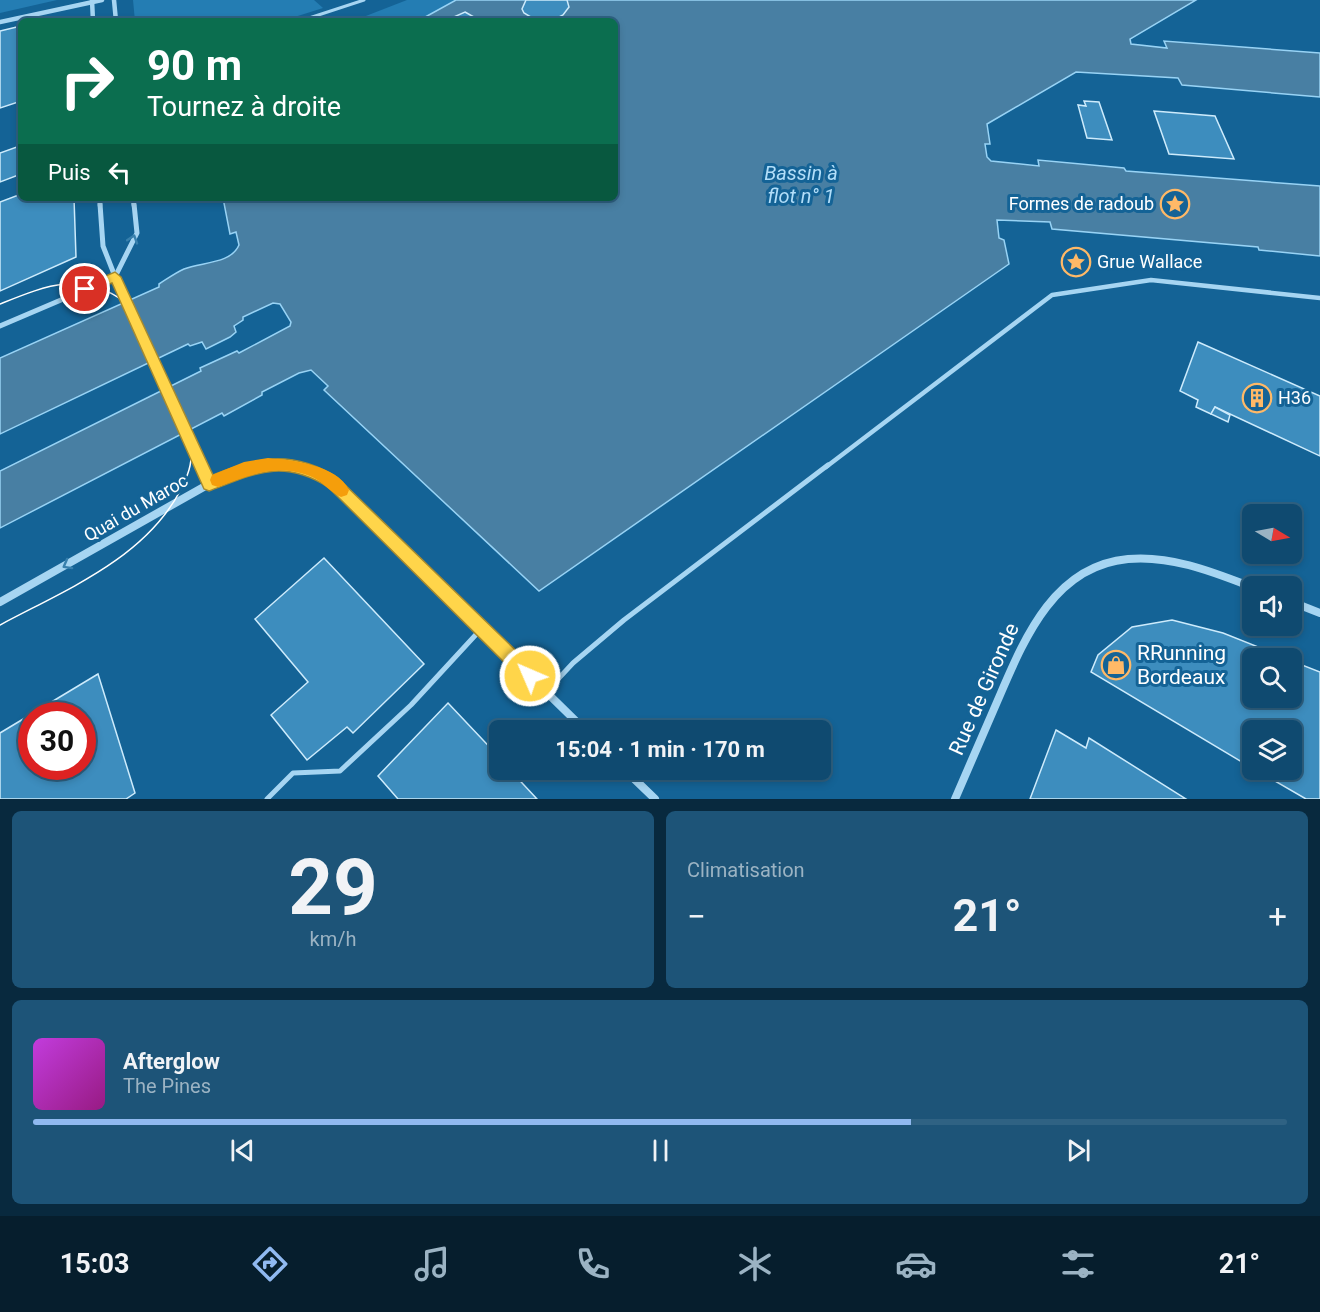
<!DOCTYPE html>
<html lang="fr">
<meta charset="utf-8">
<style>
:root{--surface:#0f4a70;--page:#1d5478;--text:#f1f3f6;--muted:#9bb3c3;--line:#2f6283;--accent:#90b9f0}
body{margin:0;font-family:Roboto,sans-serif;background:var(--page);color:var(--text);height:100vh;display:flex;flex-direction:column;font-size:22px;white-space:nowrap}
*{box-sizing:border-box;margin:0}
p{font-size:20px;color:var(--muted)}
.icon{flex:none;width:33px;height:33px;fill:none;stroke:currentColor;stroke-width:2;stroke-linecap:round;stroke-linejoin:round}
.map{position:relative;height:799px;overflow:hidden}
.side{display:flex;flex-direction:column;gap:12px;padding:12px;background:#08293e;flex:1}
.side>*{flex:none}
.hud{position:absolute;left:18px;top:18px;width:600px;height:183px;border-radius:9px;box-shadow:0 3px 9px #0003,0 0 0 2px var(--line);background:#0b6e4f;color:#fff;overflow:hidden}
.needle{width:39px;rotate:100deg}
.tools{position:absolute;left:1242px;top:504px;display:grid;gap:12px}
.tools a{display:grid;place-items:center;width:60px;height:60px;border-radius:9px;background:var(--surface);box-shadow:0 3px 9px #0003,0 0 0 2px var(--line);font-size:30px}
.speed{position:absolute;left:18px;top:702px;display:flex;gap:12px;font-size:30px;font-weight:700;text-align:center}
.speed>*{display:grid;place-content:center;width:78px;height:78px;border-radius:50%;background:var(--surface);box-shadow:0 3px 9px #0003,0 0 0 2px var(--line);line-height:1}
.speed .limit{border:9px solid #d22;background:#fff;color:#111}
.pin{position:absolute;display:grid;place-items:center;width:51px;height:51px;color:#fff;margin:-26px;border:3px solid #fff;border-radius:50%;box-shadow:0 2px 6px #0007}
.me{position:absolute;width:66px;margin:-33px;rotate:315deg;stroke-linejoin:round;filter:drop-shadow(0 0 4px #0008)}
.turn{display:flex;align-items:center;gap:21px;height:126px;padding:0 30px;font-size:27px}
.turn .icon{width:78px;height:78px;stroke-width:2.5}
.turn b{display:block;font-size:42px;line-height:51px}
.then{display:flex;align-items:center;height:57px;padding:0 30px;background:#0003;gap:12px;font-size:22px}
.big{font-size:45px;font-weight:700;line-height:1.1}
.side .tile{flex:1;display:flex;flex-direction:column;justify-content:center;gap:9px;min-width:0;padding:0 21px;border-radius:9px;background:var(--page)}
.side .dial{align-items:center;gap:0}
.dial b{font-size:78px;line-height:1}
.song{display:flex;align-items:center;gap:18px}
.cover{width:72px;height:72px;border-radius:9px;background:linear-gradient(135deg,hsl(290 70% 55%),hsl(310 70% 35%))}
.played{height:6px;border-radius:3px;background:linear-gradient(90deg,var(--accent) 70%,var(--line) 70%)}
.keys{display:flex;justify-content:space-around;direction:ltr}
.heat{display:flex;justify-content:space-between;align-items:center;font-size:33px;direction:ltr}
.side .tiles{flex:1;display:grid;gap:12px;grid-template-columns:1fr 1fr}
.tile:last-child{grid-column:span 2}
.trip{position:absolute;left:489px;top:720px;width:342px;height:60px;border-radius:9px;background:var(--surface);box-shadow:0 3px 9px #0003,0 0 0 2px var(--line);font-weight:700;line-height:60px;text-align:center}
.tabs{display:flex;height:96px;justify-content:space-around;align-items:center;background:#061e2d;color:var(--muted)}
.tabs .icon{width:42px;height:42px}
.tabs .current{color:var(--accent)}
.tabs b{font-size:27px;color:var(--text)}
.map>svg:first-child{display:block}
</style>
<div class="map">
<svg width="1320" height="799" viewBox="0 0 1320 799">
<rect width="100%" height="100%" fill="#146396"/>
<g fill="#247db3">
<polygon points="0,0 57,0 0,13"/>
<polygon points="133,0 314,0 323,8 282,21 135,21"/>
<polygon points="407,0 456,0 418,21 353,21"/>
</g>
<path fill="#487fa3" stroke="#98d3f5" stroke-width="1.5" d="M 456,0 L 1196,0 L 1130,39 L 1131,44 L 1167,48 L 1164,41 L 1320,53 L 1320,97 L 1182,85 L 1178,78 L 1076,72 L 987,124 L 990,144 L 985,144 L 987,157 L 991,161 L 1039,166 L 1038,160 L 1124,168 L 1126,171 L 1320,186 L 1320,256 L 1259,250 L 1258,247 L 1052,229 L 1050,222 L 997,220 L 999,238 L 1004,240 L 1009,264 L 539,591 L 324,390 L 328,386 L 311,370 L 299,373 L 262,392 L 262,395 L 224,416 L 222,413 L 0,528 L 0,471 L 201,371 L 200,368 L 237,351 L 239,353 L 290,326 L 291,322 L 280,304 L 273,303 L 243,317 L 243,320 L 234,326 L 236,332 L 230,337 L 206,349 L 202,342 L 190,346 L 188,344 L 0,434 L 0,358 L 159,287 L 159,284 C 167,279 175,273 184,269 C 201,262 231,264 239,245 L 236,232 L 230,234 L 223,198 L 615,198 L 615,21 L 418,21 Z"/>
<g fill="#3d8dbe" stroke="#cdebfc" stroke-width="1.5" fill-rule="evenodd">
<polygon points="526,0 567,0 569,7 563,15 557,18 534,19 524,13 522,9"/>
<polygon points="465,12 481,21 447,21 447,20"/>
<polygon points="21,26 21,174 0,182 0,153 17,147 18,102 0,108 0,31"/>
<polygon points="1084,101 1099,102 1112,140 1087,138 1078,105 1086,106"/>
<polygon points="1154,111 1215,116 1234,159 1169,154"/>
<polygon points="21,194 21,198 74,198 76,257 0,291 0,202"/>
<polygon points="1198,342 1320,396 1320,456 1215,407 1211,414 1196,407 1198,400 1180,391"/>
<polygon points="1215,407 1230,415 1228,422 1211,414"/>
<polygon points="324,558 424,664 353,733 347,727 307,760 271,715 308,682 255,619"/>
<polygon points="1172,620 1223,633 1286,658 1252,658 1252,698 1292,698 1292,661 1320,672 1320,799 1306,799 1256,770 1292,770 1292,730 1252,730 1252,768 1091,672 1098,655 1132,627"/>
<path d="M 98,674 L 135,793 L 126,799 L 0,799 L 0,733 ZM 32,716 L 82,716 L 82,766 L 32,766 Z"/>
<polygon points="448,703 500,758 500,770 510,770 537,799 398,799 378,776"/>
<polygon points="1056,730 1086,748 1089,738 1186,799 1030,799"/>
</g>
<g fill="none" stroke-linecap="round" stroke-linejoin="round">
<polyline stroke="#a6d5f2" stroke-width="3" points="300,21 364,0"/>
<polyline stroke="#a6d5f2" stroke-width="4.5" points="826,467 1052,295 1151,280 1320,298"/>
<g stroke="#a6d5f2" stroke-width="5">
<polyline points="546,692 573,663 624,620 828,465"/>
<polyline points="267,799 293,773 340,771 411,705 482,628"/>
</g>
<g stroke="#a6d5f2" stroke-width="4.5">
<polyline points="92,0 93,21"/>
<polyline points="114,0 116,21"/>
<polyline points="0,22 102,0"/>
<polyline points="100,198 100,206"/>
<polyline points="133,198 134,206"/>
</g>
<g stroke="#a6d5f2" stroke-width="5">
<polyline points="100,204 103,246 125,302 201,467"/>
<polyline points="115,277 137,233 134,204"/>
<polyline points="0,326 115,277"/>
<polyline points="259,467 294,467"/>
</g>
<g stroke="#a6d5f2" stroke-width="8">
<polyline points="200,465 209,484"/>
<polyline points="286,465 317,474 333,483 585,730"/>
<polyline points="0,602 209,484 241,471 270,465"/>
<polyline points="1292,602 1320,613"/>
<polyline points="625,770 655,799"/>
<path d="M 955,799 C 969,767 983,735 997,702 C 1023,642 1052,566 1128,559 C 1171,555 1213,572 1252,587"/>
</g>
<path stroke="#fff" stroke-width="1.5" d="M 0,304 C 45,286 82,270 125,302 C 137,328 149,354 162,380 C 173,404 190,430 191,457 C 191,469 185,481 180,491 C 144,559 65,590 0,625"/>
</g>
<defs><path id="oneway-chevron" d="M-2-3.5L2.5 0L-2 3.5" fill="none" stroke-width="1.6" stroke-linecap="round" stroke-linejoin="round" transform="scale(1.5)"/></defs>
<g stroke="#3880ad">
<use href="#oneway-chevron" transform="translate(133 239) rotate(-72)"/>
<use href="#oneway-chevron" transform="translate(67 565) rotate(151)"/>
</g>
<path fill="#ffd54a" stroke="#a68a30" stroke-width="1.5" d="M 115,272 L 121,277 L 213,475 C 258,456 294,450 338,478 L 536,670 L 538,676 L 536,682 L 530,684 L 524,682 L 328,487 C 282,458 254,474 209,491 L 204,489 L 112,283 L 85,294 L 79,289 L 81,286 Z"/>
<path fill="#f59e0b" d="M 268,458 C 293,460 337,465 349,490 L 347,495 L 341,497 C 331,493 324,483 314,478 C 280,462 249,475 218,487 L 212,485 L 210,480 L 212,475 L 244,462 Z"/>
<defs>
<g id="sight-ring" transform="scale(1.5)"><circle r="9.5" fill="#146396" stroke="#ffb967" stroke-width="1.5"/><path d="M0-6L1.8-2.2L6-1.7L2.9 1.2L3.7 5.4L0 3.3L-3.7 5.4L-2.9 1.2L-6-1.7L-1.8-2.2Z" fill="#ffb967"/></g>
<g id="building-ring" transform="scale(1.5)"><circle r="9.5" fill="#146396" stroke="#ffb967" stroke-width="1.5"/><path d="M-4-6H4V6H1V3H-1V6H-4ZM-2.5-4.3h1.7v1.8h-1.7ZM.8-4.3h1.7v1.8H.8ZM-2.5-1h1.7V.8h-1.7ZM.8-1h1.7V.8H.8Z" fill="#ffb967"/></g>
<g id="shop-ring" transform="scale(1.5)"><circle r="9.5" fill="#146396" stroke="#ffb967" stroke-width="1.5"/><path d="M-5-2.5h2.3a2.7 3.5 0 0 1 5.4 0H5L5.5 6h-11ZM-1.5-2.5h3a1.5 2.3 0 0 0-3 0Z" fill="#ffb967"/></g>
</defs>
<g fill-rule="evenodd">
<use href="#sight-ring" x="1175" y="204"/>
<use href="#sight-ring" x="1076" y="262"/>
<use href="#building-ring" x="1257" y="398"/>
<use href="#shop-ring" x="1116" y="665"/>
</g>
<g text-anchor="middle" stroke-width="6" stroke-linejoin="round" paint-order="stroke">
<g font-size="18" fill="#fff" stroke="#146396" text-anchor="start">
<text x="1154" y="210" text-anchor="end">Formes de radoub</text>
<text x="1097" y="268">Grue Wallace</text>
<text x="1278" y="404">H36</text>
</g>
<g font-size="18" fill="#fff" stroke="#146396">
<text transform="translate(136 508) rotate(-30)" y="6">Quai du Maroc</text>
</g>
<g font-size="20" font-style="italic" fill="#b2def9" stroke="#146396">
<text x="801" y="180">Bassin à<tspan x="801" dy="23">flot n° 1</tspan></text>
</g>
<g font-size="21" fill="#fff" stroke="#146396" text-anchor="start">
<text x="1137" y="660">RRunning<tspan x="1137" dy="24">Bordeaux</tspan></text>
</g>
<g font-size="21" fill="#fff" stroke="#146396">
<text transform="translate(984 689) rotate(-66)" y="7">Rue de Gironde</text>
</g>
</g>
</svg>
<div class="tools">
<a><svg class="needle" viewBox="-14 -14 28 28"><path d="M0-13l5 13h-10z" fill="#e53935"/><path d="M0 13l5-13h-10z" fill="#9bb3c3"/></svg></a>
<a><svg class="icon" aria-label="sound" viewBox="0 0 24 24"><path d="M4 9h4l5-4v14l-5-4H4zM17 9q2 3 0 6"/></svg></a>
<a><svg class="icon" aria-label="search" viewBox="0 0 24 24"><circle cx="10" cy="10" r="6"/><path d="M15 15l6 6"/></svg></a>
<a><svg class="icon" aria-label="layers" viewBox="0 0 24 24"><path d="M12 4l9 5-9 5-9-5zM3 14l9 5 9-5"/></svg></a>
</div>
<div class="speed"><div class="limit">30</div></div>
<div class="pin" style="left:85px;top:289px;background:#d93025"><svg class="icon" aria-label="arrive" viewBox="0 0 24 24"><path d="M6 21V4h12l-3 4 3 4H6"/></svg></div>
<svg class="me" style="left:530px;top:676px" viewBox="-20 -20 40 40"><circle r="17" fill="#ffd54a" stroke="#fff" stroke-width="3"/><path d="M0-11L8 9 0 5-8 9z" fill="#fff"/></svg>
<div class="trip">15:04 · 1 min · 170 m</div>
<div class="hud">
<div class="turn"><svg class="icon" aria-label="right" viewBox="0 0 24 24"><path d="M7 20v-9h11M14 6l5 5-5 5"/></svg><div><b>90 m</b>Tournez à droite</div></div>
<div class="then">Puis<svg class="icon" aria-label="left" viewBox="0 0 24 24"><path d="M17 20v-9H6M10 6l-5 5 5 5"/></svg></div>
</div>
</div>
<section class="side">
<div class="tiles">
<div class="tile dial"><b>29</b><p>km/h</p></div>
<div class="tile"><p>Climatisation</p>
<div class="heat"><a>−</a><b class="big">21°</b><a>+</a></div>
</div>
<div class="tile">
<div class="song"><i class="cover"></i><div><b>Afterglow</b><p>The Pines</p></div></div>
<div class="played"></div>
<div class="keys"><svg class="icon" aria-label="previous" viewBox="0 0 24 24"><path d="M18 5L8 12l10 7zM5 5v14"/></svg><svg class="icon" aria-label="pause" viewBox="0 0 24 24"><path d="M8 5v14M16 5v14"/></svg><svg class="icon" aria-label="next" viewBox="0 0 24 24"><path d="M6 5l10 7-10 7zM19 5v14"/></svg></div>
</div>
</div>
</section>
<nav class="tabs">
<b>15:03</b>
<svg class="icon current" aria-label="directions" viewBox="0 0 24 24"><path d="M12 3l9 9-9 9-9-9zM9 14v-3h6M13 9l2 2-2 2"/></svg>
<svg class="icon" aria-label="music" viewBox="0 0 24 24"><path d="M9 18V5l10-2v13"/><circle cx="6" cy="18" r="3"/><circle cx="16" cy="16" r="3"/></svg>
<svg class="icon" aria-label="phone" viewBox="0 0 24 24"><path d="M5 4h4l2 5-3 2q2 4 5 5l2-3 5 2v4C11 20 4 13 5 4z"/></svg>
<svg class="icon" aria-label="climate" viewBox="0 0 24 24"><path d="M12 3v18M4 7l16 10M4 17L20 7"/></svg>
<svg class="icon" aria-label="car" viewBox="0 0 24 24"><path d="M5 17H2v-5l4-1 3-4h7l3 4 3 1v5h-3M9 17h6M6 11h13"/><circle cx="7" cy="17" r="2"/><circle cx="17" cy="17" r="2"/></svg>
<svg class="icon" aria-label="filters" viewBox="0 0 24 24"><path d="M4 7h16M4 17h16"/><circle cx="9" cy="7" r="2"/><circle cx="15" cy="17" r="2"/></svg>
<b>21°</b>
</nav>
